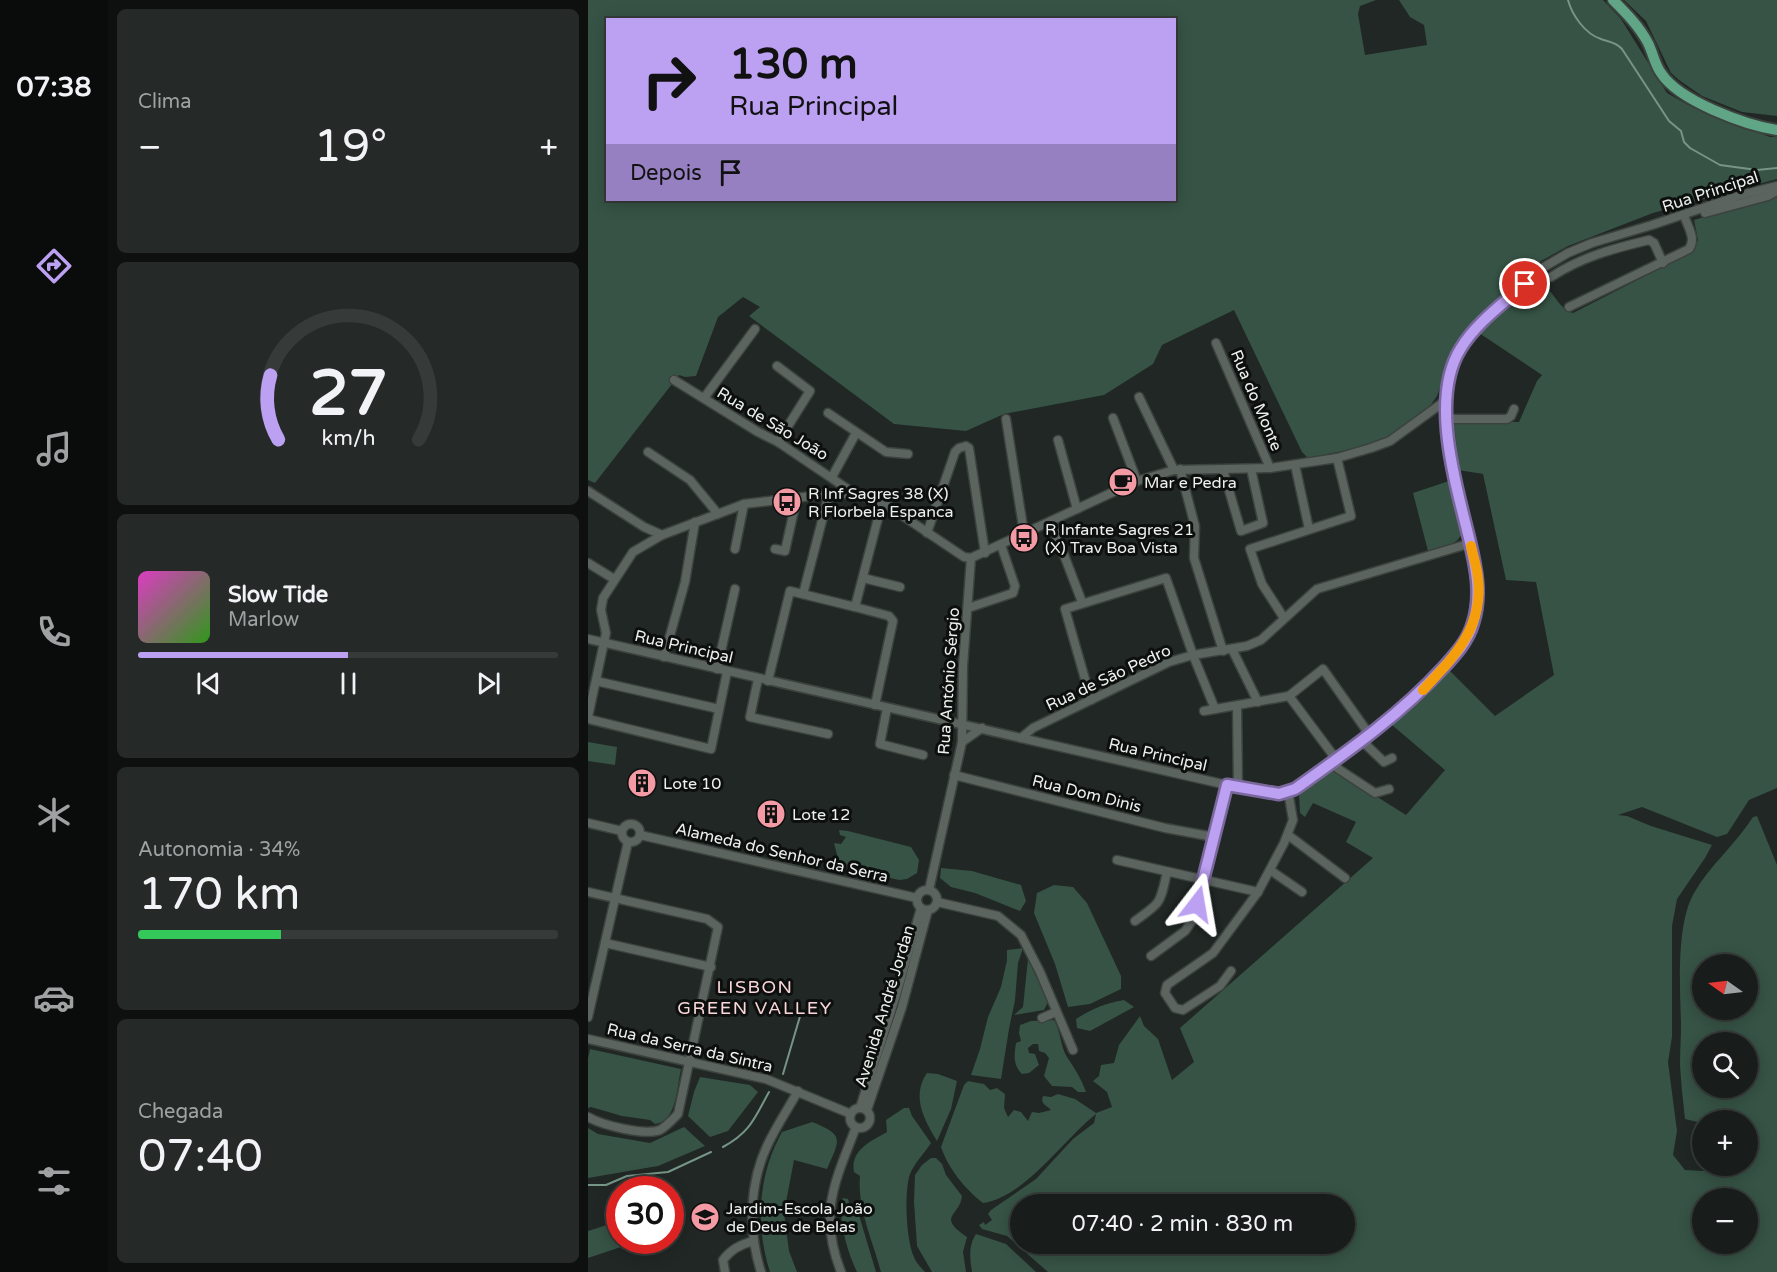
<!DOCTYPE html>
<html lang="pt">
<meta charset="utf-8">
<style>
:root{--surface:#181d1b;--page:#252a28;--text:#f1f3f6;--muted:#9fa2a3;--line:#363b3a;--accent:#bca0f2}
body{margin:0;font-family:"Varela Round",sans-serif;background:var(--page);color:var(--text);height:100vh;display:flex;flex-direction:column;font-size:22px;white-space:nowrap}
*{box-sizing:border-box;margin:0}
p{font-size:20px;color:var(--muted)}
.icon{flex:none;width:33px;height:33px;fill:none;stroke:currentColor;stroke-width:2;stroke-linecap:round;stroke-linejoin:round}
.map{position:relative;flex:1;overflow:hidden}
.panel{display:flex;flex-direction:column;gap:9px;padding:9px;background:#0d100f;width:480px}
.panel>*{flex:none}
.banner{position:absolute;left:18px;top:18px;width:570px;height:183px;border-radius:0px;box-shadow:0 3px 15px #0003,0 0 0 2px var(--line);background:#bca0f2;color:#111;overflow:hidden}
.needle{width:39px;rotate:284deg}
.fabs{position:absolute;left:1104px;top:954px;display:grid;gap:12px}
.fabs a{display:grid;place-items:center;width:66px;height:66px;border-radius:50%;background:var(--surface);box-shadow:0 3px 15px #0003,0 0 0 2px var(--line);font-size:30px}
.speed{position:absolute;left:18px;top:1176px;display:flex;gap:12px;font-size:30px;font-weight:700;text-align:center}
.speed>*{display:grid;place-content:center;width:78px;height:78px;border-radius:50%;background:var(--surface);box-shadow:0 3px 15px #0003,0 0 0 2px var(--line);line-height:1}
.speed .limit{border:9px solid #d22;background:#fff;color:#111}
.pin{position:absolute;display:grid;place-items:center;width:51px;height:51px;color:#fff;margin:-26px;border:3px solid #fff;border-radius:50%;box-shadow:0 2px 6px #0007}
.me{position:absolute;width:66px;margin:-33px;rotate:14deg;stroke-linejoin:round;filter:drop-shadow(0 0 4px #0008)}
.turn{display:flex;align-items:center;gap:21px;height:126px;padding:0 24px;font-size:27px}
.turn .icon{width:78px;height:78px;stroke-width:2.5}
.turn b{display:block;font-size:42px;line-height:51px}
.then{display:flex;align-items:center;height:57px;padding:0 24px;background:#0003;gap:12px;font-size:22px}
.big{font-size:45px;font-weight:600;line-height:1.1}
.panel .widget{flex:1;display:flex;flex-direction:column;justify-content:center;gap:9px;min-width:0;padding:0 21px;border-radius:9px;background:var(--page)}
.panel .dial{align-items:center;gap:0}
.dial svg{height:156px;overflow:visible;fill:none;stroke:var(--line);stroke-width:7;stroke-linecap:round;text-anchor:middle}
.dial text{fill:var(--text);stroke:none}
.song{display:flex;align-items:center;gap:18px}
.cover{width:72px;height:72px;border-radius:9px;background:linear-gradient(135deg,hsl(310 70% 55%),hsl(110 70% 35%))}
.played{height:6px;border-radius:3px;background:linear-gradient(90deg,var(--accent) 50%,var(--line) 50%)}
.keys{display:flex;justify-content:space-around;direction:ltr}
.heat{display:flex;justify-content:space-between;align-items:center;font-size:33px;direction:ltr}
.charge{height:9px;border-radius:4px;background:linear-gradient(90deg,#34c759 34%,var(--line) 0)}
.trip{position:absolute;left:422px;top:1194px;width:345px;height:60px;border-radius:30px;background:var(--surface);box-shadow:0 3px 15px #0003,0 0 0 2px var(--line);font-weight:600;line-height:60px;text-align:center}
main{display:flex;flex:1;min-height:0}
.menu{display:flex;flex-direction:column;width:108px;justify-content:space-around;align-items:center;background:#0a0c0b;color:var(--muted)}
.menu .icon{width:42px;height:42px}
.menu .selected{color:var(--accent)}
.menu b{font-size:27px;color:var(--text)}
.map>svg:first-child{display:block}
</style>
<main>
<nav class="menu">
<b>07:38</b>
<svg class="icon selected" aria-label="directions" viewBox="0 0 24 24"><path d="M12 3l9 9-9 9-9-9zM9 14v-3h6M13 9l2 2-2 2"/></svg>
<svg class="icon" aria-label="music" viewBox="0 0 24 24"><path d="M9 18V5l10-2v13"/><circle cx="6" cy="18" r="3"/><circle cx="16" cy="16" r="3"/></svg>
<svg class="icon" aria-label="phone" viewBox="0 0 24 24"><path d="M5 4h4l2 5-3 2q2 4 5 5l2-3 5 2v4C11 20 4 13 5 4z"/></svg>
<svg class="icon" aria-label="climate" viewBox="0 0 24 24"><path d="M12 3v18M4 7l16 10M4 17L20 7"/></svg>
<svg class="icon" aria-label="car" viewBox="0 0 24 24"><path d="M5 17H2v-5l4-1 3-4h7l3 4 3 1v5h-3M9 17h6M6 11h13"/><circle cx="7" cy="17" r="2"/><circle cx="17" cy="17" r="2"/></svg>
<svg class="icon" aria-label="filters" viewBox="0 0 24 24"><path d="M4 7h16M4 17h16"/><circle cx="9" cy="7" r="2"/><circle cx="15" cy="17" r="2"/></svg>
</nav>
<section class="panel">
<div class="widget"><p>Clima</p>
<div class="heat"><a>−</a><b class="big">19°</b><a>+</a></div>
</div>
<div class="widget dial"><svg viewBox="0 0 100 80">
<path d="M14 69A42 42 0 1 1 86 69"/>
<path d="M14 69A42 42 0 0 1 10 36" stroke="#bca0f2"/>
<text x="50" y="56" font-size="32" font-weight="700">27</text>
<text x="50" y="72" font-size="11">km/h</text>
</svg></div>
<div class="widget">
<div class="song"><i class="cover"></i><div><b>Slow Tide</b><p>Marlow</p></div></div>
<div class="played"></div>
<div class="keys"><svg class="icon" aria-label="previous" viewBox="0 0 24 24"><path d="M18 5L8 12l10 7zM5 5v14"/></svg><svg class="icon" aria-label="pause" viewBox="0 0 24 24"><path d="M8 5v14M16 5v14"/></svg><svg class="icon" aria-label="next" viewBox="0 0 24 24"><path d="M6 5l10 7-10 7zM19 5v14"/></svg></div>
</div>
<div class="widget"><p>Autonomia · 34%</p><b class="big">170 km</b><div class="charge"></div></div>
<div class="widget"><p>Chegada</p><b class="big">07:40</b></div>
</section>
<div class="map">
<svg width="1189" height="1272" viewBox="0 0 1189 1272">
<rect width="100%" height="100%" fill="#202724"/>
<g fill="#365345" fill-rule="evenodd">
<path d="M 0,0 L 788,0 L 772,6 L 770,14 L 777,55 L 839,45 L 836,25 L 822,17 L 811,0 L 1015,0 L 1033,19 L 1079,93 L 1102,106 L 1182,137 L 1189,137 L 1189,179 L 1065,213 L 980,246 L 953,261 L 876,336 L 865,354 L 849,396 L 842,406 L 803,436 L 779,446 L 720,458 L 714,452 L 646,310 L 574,345 L 565,364 L 516,395 L 416,414 L 378,431 L 306,424 L 161,316 L 172,307 L 155,297 L 130,317 L 108,376 L 97,377 L 91,375 L 7,483 L 0,480 ZM 20,20 L 586,20 L 586,200 L 20,200 Z"/>
<polygon points="1036,0 1189,0 1189,116 1154,112 1114,96 1091,80 1083,73 1058,21"/>
<path d="M 1189,195 L 1189,788 L 1161,800 L 1139,834 L 1129,837 L 1054,807 L 1030,815 L 1039,816 L 1063,826 L 1124,845 L 1117,858 L 1089,899 L 1084,926 L 1084,1037 L 1080,1062 L 1089,1131 L 1085,1155 L 1097,1170 L 1115,1171 L 1126,1166 L 1160,1166 L 1160,1120 L 1114,1120 L 1114,1123 L 1097,1119 C 1095,1101 1093,1083 1092,1065 C 1092,1051 1093,1037 1093,1024 C 1092,988 1088,924 1106,893 C 1122,865 1148,844 1165,817 L 1169,816 L 1189,865 L 1189,1272 L 460,1272 L 419,1236 L 394,1229 L 391,1225 L 396,1222 L 397,1225 L 404,1220 L 400,1214 L 403,1210 L 448,1179 L 485,1139 L 506,1123 L 508,1114 C 475,1140 437,1197 395,1203 C 377,1189 360,1168 353,1147 L 376,1085 L 380,1081 L 396,1084 L 402,1090 L 409,1088 L 417,1094 L 416,1108 L 420,1117 L 426,1110 L 433,1112 L 440,1121 L 444,1112 L 451,1113 L 463,1110 C 458,1105 452,1104 455,1096 L 463,1097 L 470,1094 L 487,1099 L 508,1113 L 524,1107 L 519,1092 L 505,1081 L 511,1076 L 513,1065 L 526,1063 L 531,1045 L 552,1016 L 556,1026 L 570,1039 L 584,1080 L 606,1062 L 592,1028 L 785,858 L 758,842 L 768,822 L 725,803 L 717,817 L 712,813 L 711,795 L 745,769 L 818,815 L 857,770 L 804,725 L 862,671 L 907,716 L 966,675 L 948,582 L 918,580 L 895,474 L 870,470 L 864,422 L 931,422 L 949,381 L 954,375 L 891,333 L 948,281 C 965,286 969,309 985,313 L 1104,252 L 1110,240 L 1106,220 ZM 1114,964 L 1160,964 L 1160,1010 L 1114,1010 ZM 1114,1042 L 1160,1042 L 1160,1088 L 1114,1088 ZM 1114,1198 L 1160,1198 L 1160,1244 L 1114,1244 ZM 432,1204 L 756,1204 L 756,1244 L 432,1244 Z"/>
<path d="M 861,481 L 875,531 C 870,546 854,547 840,551 L 825,493 Z"/>
<polygon points="0,742 29,747 27,765 0,761"/>
<polygon points="251,830 260,831 323,847 331,860 329,873 319,879 311,880 252,866 246,843 253,844 258,837 252,835"/>
<polygon points="353,868 384,871 433,885 438,901 432,911 387,893 363,887 352,878"/>
<polygon points="466,885 485,887 499,903 533,976 533,989 502,1004 480,1007 467,964 446,913 449,893"/>
<polygon points="435,948 430,963 427,1000 421,1029 413,1079 383,1075 392,1049 400,1017 413,987 419,960 419,950"/>
<polygon points="440,959 460,1002 456,1010 426,1015 435,1007"/>
<path d="M 536,1000 L 546,1007 L 502,1031 L 489,1028 L 488,1019 C 503,1009 518,1003 536,1000 Z"/>
<path d="M 466,1020 C 473,1031 472,1046 479,1057 C 487,1069 493,1078 498,1092 L 490,1092 L 484,1087 L 464,1086 L 456,1076 L 461,1058 L 457,1053 L 451,1051 L 450,1044 L 445,1044 L 440,1048 L 441,1053 L 447,1054 L 451,1065 L 441,1073 L 434,1074 C 425,1065 426,1056 428,1043 L 433,1041 L 431,1033 L 432,1025 L 443,1021 Z"/>
<path d="M 2,1049 L 93,1069 C 89,1086 89,1122 67,1124 L 62,1120 L 34,1116 L 3,1107 L 0,1108 L 0,1058 Z"/>
<path d="M 339,1073 L 350,1074 L 369,1081 L 363,1109 L 349,1141 C 336,1120 323,1096 339,1073 Z"/>
<polygon points="112,1077 162,1085 170,1092 140,1131 122,1137 100,1116 106,1092"/>
<path d="M 316,1108 L 321,1108 L 324,1116 L 343,1143 C 336,1154 327,1162 322,1174 C 316,1191 318,1240 326,1257 C 328,1263 333,1267 337,1272 L 293,1272 C 285,1241 269,1208 272,1176 L 266,1172 C 262,1150 283,1141 299,1132 L 298,1120 Z"/>
<path d="M 224,1122 C 257,1135 252,1139 239,1169 L 206,1160 L 196,1213 L 201,1251 L 209,1272 L 182,1272 C 167,1225 170,1175 194,1132 Z"/>
<polygon points="96,1127 117,1146 70,1166 0,1178 0,1128 10,1134 62,1143"/>
<path d="M 343,1158 L 348,1158 L 354,1164 L 358,1175 L 374,1196 C 372,1216 348,1216 379,1237 L 375,1252 L 378,1272 L 344,1272 L 329,1246 L 326,1202 L 327,1175 L 334,1165 Z"/>
<path d="M 255,1198 L 260,1199 L 263,1209 L 268,1205 L 288,1272 L 269,1272 C 260,1253 249,1219 255,1198 Z"/>
<polygon points="25,1223 33,1247 0,1258 0,1231"/>
<path d="M 388,1234 L 418,1244 L 448,1272 L 384,1272 C 382,1259 380,1246 388,1234 Z"/>
</g>
<g fill="none" stroke-linecap="round" stroke-linejoin="round">
<g stroke="#769586" stroke-width="2">
<path d="M 980,0 C 984,15 997,34 1013,39 C 1021,42 1028,42 1034,49 L 1081,121 L 1093,131 L 1096,142 L 1102,148 L 1132,165 L 1169,170 L 1189,168"/>
<polyline points="195,1074 213,1013"/>
<path d="M 135,1147 C 163,1132 167,1117 181,1092"/>
<polyline points="0,1185 18,1185 39,1176 80,1172 123,1152"/>
</g>
<g stroke="#3c423e" stroke-width="11">
<g id="minor">
<polyline points="1117,213 1180,196 1189,191"/>
<path d="M 963,277 C 993,257 1027,248 1061,240 L 1066,243 L 1075,263"/>
<path d="M 981,307 L 1101,249 C 1108,239 1101,229 1097,218"/>
<polyline points="628,343 682,468"/>
<polyline points="189,366 222,391 190,442"/>
<polyline points="86,380 170,432 190,442 267,494"/>
<polyline points="551,397 586,470"/>
<polyline points="116,398 167,329"/>
<polyline points="240,413 298,452 320,454"/>
<polyline points="525,418 549,481"/>
<polyline points="418,419 436,533"/>
<polyline points="858,419 919,419 923,416 926,409"/>
<polyline points="470,440 489,509"/>
<polyline points="60,452 102,480 130,514"/>
<polyline points="707,465 721,529"/>
<polyline points="592,469 607,526 606,558 635,651"/>
<polyline points="635,470 653,531 675,523 663,469"/>
<polyline points="244,477 268,433"/>
<polyline points="0,491 56,527 74,535"/>
<polyline points="463,521 494,602"/>
<polyline points="339,533 367,452 371,448 378,446 381,448 397,553"/>
<polyline points="147,549 156,504"/>
<polyline points="187,549 197,551 209,497"/>
<polyline points="0,563 26,579"/>
<polyline points="275,578 312,587"/>
<polyline points="215,594 241,494"/>
<polyline points="267,607 301,616 305,621 287,705"/>
<polyline points="380,608 425,593 427,586 413,545"/>
<polyline points="696,618 674,584 662,549 763,516 749,458"/>
<polyline points="0,639 639,785 691,794 707,789 828,698 875,645 885,624 890,579 868,481 857,401 861,373 869,355 880,337 956,267 980,253 1004,243 1064,225 1153,195 1189,186"/>
<polyline points="644,649 670,702"/>
<polyline points="76,657 97,582 107,522"/>
<polyline points="129,669 147,589"/>
<polyline points="170,679 162,717 240,734"/>
<polyline points="8,681 131,709"/>
<polyline points="180,681 202,591 267,607 294,503"/>
<polyline points="701,696 748,759"/>
<polyline points="503,700 477,609 578,578 605,655 627,709"/>
<polyline points="649,706 650,787"/>
<polyline points="299,708 292,744 335,755"/>
<polyline points="616,711 701,696 735,669 781,734"/>
<polyline points="0,717 18,633 13,610 15,598 45,552 74,535 156,504 241,494 267,494 297,504 376,557 383,558 549,481 586,470 682,468 749,458 783,448 802,441 857,401"/>
<polyline points="0,719 123,749 139,672"/>
<polyline points="433,738 445,728 581,662 605,655 659,646 673,640 729,589 883,543"/>
<polyline points="773,740 796,762 804,758"/>
<polyline points="374,742 394,728"/>
<polyline points="746,762 749,768 787,793 801,789"/>
<polyline points="366,775 577,828 626,837"/>
<polyline points="0,823 34,831"/>
<circle cx="43" cy="833" r="9"/>
<polyline points="52,835 329,898"/>
<polyline points="700,835 757,878"/>
<polyline points="529,860 670,892"/>
<polyline points="682,870 714,892"/>
<polyline points="341,890 374,742 375,666 383,558"/>
<circle cx="339" cy="900" r="10"/>
<path d="M 0,892 L 119,919 L 130,927 L 90,1114 C 85,1119 79,1126 72,1130 C 56,1136 14,1125 0,1117"/>
<polyline points="349,902 410,916 433,935 452,972 485,1050"/>
<path d="M 547,921 C 574,902 572,903 579,872"/>
<polyline points="17,943 123,967"/>
<polyline points="563,956 597,931 606,918 639,785"/>
<polyline points="643,971 632,986 595,1010 587,1008 577,993 579,985 625,953 670,892 696,843 705,820 700,791"/>
<polyline points="0,1017 40,842"/>
<polyline points="454,1018 468,1012"/>
<polyline points="0,1039 178,1079 263,1114"/>
<polyline points="272,1108 308,995 333,908"/>
<circle cx="272" cy="1118" r="10"/>
<polyline points="279,1110 314,1007 340,910"/>
<path d="M 137,1272 L 135,1260 C 143,1249 153,1244 166,1241"/>
<path d="M 173,1272 C 160,1231 161,1183 180,1144 C 189,1125 200,1109 210,1091"/>
<path d="M 253,1272 C 230,1213 247,1182 268,1127"/>
</g>
</g>
<g stroke="#3c423e" stroke-width="14">
<path id="major" d="M 1025,0 C 1038,13 1051,26 1060,43 C 1065,53 1067,65 1073,73 C 1091,101 1157,125 1189,130"/>
</g>
<use href="#minor" stroke="#5c6460" stroke-width="8"/>
<use href="#major" stroke="#5fa586" stroke-width="10"/>
</g>
<g fill="none" stroke-linecap="round" stroke-linejoin="round">
<g stroke="#7a689d" stroke-width="15">
<path id="route" d="M 609,904 L 639,785 L 691,794 L 707,789 C 759,752 812,715 855,668 C 867,655 880,641 885,623 C 894,595 888,567 881,538 C 868,484 841,398 873,348 C 888,323 916,303 937,284"/>
</g>
<use href="#route" stroke="#bca0f2" stroke-width="10"/>
<path stroke="#f59e0b" stroke-width="10" d="M 835,690 C 866,657 896,627 890,578 C 889,567 885,556 883,546"/>
</g>
<defs>
<g id="cafe-disc" transform="scale(1.5)"><circle r="9.5" fill="#f49aa5" stroke="#0c0f0e"/><path d="M-5.5-4.5H6V0H3Q3 3.5 0 3.5H-2.5Q-5.5 3.5-5.5 0ZM3-3.2v2h1.7v-2ZM-6 4.5H4V6H-6Z" fill="#111"/></g>
<g id="bus-disc" transform="scale(1.5)"><circle r="9.5" fill="#f49aa5" stroke="#0c0f0e"/><path d="M-5-6H5V4H4V6H2V4H-2V6H-4V4H-5ZM-3.5-4V0h7V-4ZM-3.5 1.2v1.5H-2V1.2ZM2 1.2v1.5H3.5V1.2Z" fill="#111"/></g>
<g id="building-disc" transform="scale(1.5)"><circle r="9.5" fill="#f49aa5" stroke="#0c0f0e"/><path d="M-4-6H4V6H1V3H-1V6H-4ZM-2.5-4.3h1.7v1.8h-1.7ZM.8-4.3h1.7v1.8H.8ZM-2.5-1h1.7V.8h-1.7ZM.8-1h1.7V.8H.8Z" fill="#111"/></g>
<g id="school-disc" transform="scale(1.5)"><circle r="9.5" fill="#f49aa5" stroke="#0c0f0e"/><path d="M0-5L7-2L0 1L-7-2ZM-4 1L0 2.5L4 1V4Q0 6-4 4Z" fill="#111"/></g>
</defs>
<g fill-rule="evenodd">
<use href="#cafe-disc" x="535" y="482"/>
<use href="#bus-disc" x="199" y="502"/>
<use href="#bus-disc" x="436" y="538"/>
<use href="#building-disc" x="54" y="783"/>
<use href="#building-disc" x="183" y="814"/>
<use href="#school-disc" x="117" y="1217"/>
</g>
<g text-anchor="middle" stroke-width="6" stroke-linejoin="round" paint-order="stroke">
<g font-size="16" fill="#ecf1ee" stroke="#0c0f0e">
<text transform="translate(1122 191) rotate(-18)" y="6">Rua Principal</text>
<text transform="translate(669 400) rotate(67)" y="6">Rua do Monte</text>
<text transform="translate(185 423) rotate(31)" y="6">Rua de São João</text>
<text transform="translate(96 646) rotate(13)" y="6">Rua Principal</text>
<text transform="translate(520 677) rotate(-25)" y="6">Rua de São Pedro</text>
<text transform="translate(360 681) rotate(-86)" y="6">Rua António Sérgio</text>
<text transform="translate(570 754) rotate(13)" y="6">Rua Principal</text>
<text transform="translate(499 793) rotate(14)" y="6">Rua Dom Dinis</text>
<text transform="translate(194 852) rotate(13)" y="6">Alameda do Senhor da Serra</text>
<text transform="translate(296 1006) rotate(-73)" y="6">Avenida André Jordan</text>
<text transform="translate(102 1047) rotate(13)" y="6">Rua da Serra da Sintra</text>
</g>
<g font-size="16" fill="#ecf1ee" stroke="#0c0f0e" text-anchor="start">
<text x="556" y="488">Mar e Pedra</text>
<text x="220" y="499">R Inf Sagres 38 (X)<tspan x="220" dy="18">R Florbela Espanca</tspan></text>
<text x="457" y="535">R Infante Sagres 21<tspan x="457" dy="18">(X) Trav Boa Vista</tspan></text>
<text x="75" y="789">Lote 10</text>
<text x="204" y="820">Lote 12</text>
<text x="138" y="1214">Jardim-Escola João<tspan x="138" dy="18">de Deus de Belas</tspan></text>
</g>
<g font-size="18" letter-spacing="1.5" fill="#fbd7da" stroke="#0c0f0e">
<text x="167" y="993">LISBON<tspan x="167" dy="21">GREEN VALLEY</tspan></text>
</g>
</g>
</svg>
<div class="fabs">
<a><svg class="needle" viewBox="-14 -14 28 28"><path d="M0-13l5 13h-10z" fill="#e53935"/><path d="M0 13l5-13h-10z" fill="#9fa2a3"/></svg></a>
<a><svg class="icon" aria-label="search" viewBox="0 0 24 24"><circle cx="10" cy="10" r="6"/><path d="M15 15l6 6"/></svg></a>
<a>+</a>
<a>−</a>
</div>
<div class="speed"><div class="limit">30</div></div>
<div class="pin" style="left:937px;top:284px;background:#d93025"><svg class="icon" aria-label="arrive" viewBox="0 0 24 24"><path d="M6 21V4h12l-3 4 3 4H6"/></svg></div>
<svg class="me" style="left:609px;top:904px" viewBox="-20 -20 40 40"><path d="M0-17L14 15 0 8-14 15z" fill="#bca0f2" stroke="#fff" stroke-width="4"/></svg>
<div class="trip">07:40 · 2 min · 830 m</div>
<div class="banner">
<div class="turn"><svg class="icon" aria-label="right" viewBox="0 0 24 24"><path d="M7 20v-9h11M14 6l5 5-5 5"/></svg><div><b>130 m</b>Rua Principal</div></div>
<div class="then">Depois<svg class="icon" aria-label="arrive" viewBox="0 0 24 24"><path d="M6 21V4h12l-3 4 3 4H6"/></svg></div>
</div>
</div>
</main>
